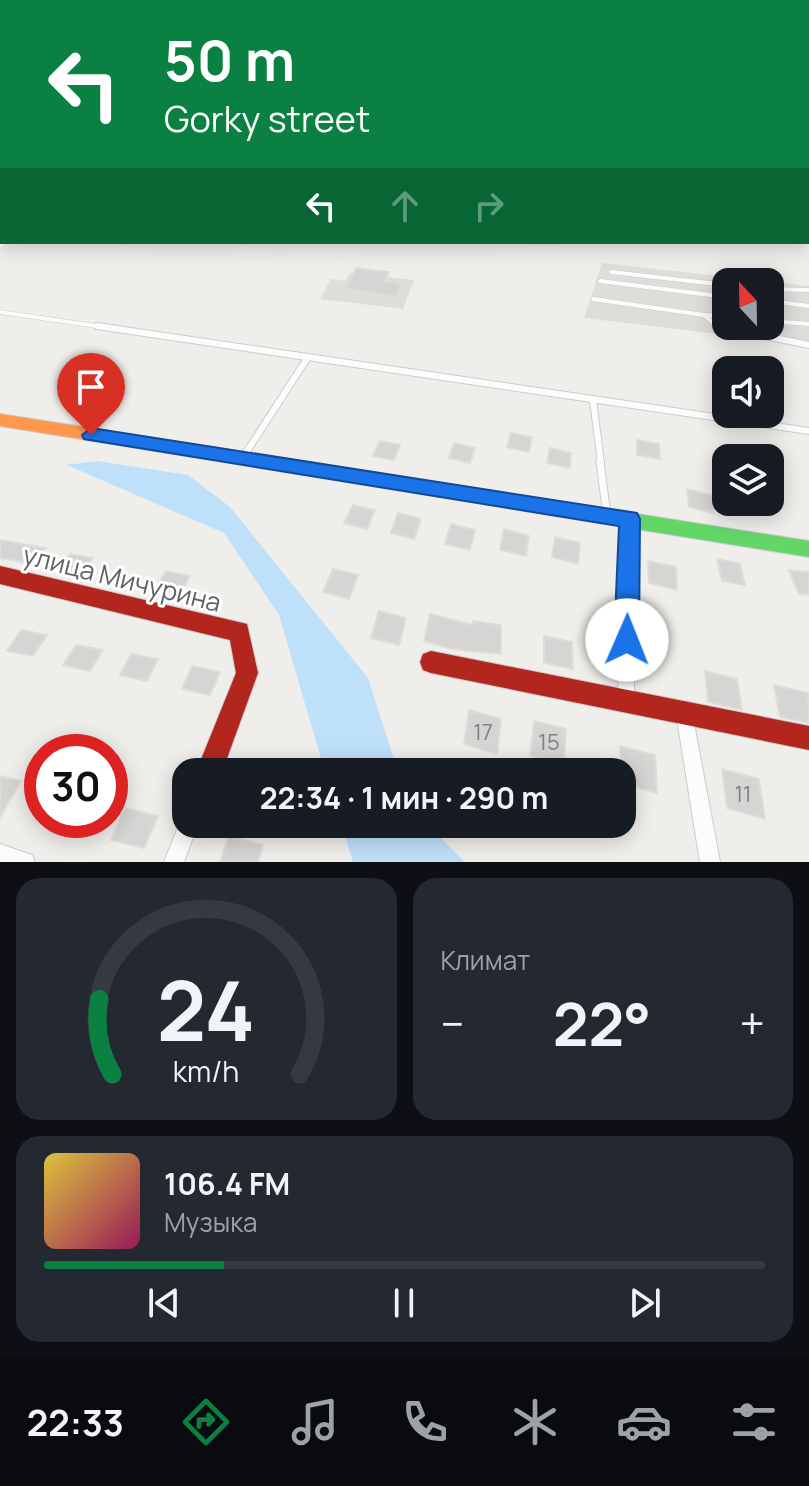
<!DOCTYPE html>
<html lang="ru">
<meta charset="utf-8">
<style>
:root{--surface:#171b24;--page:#242831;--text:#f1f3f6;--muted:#9ea1a6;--line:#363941;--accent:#0b8043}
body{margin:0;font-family:Manrope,sans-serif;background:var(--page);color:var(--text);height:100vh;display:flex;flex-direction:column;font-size:30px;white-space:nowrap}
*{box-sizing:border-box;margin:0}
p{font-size:26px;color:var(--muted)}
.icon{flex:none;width:44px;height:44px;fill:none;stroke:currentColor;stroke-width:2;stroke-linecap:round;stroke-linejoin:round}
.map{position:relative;height:862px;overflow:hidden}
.panel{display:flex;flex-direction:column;gap:16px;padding:16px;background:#0d0f14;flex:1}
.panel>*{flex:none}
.guide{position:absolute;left:0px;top:0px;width:810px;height:244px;box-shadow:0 4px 20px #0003;background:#0b8043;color:#fff;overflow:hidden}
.needle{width:52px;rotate:338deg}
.tools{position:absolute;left:712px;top:268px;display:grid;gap:16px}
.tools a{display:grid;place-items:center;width:72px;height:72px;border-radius:16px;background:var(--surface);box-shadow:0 4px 20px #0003;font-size:40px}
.speed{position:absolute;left:24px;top:734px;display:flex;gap:16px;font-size:40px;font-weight:700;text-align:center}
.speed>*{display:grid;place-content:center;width:104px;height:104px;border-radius:50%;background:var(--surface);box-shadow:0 4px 20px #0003;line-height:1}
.speed .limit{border:12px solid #d22;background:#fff;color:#111}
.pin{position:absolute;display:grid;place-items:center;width:68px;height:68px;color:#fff;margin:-82px -34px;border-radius:50% 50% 50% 0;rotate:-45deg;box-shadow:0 0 8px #0007}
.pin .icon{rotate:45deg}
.me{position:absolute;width:88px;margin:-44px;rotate:1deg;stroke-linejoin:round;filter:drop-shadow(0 0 6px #0008)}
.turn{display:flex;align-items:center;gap:28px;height:168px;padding:0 32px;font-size:36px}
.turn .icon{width:104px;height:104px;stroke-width:2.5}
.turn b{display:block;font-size:56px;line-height:68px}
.lanes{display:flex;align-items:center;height:76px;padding:0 32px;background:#0003;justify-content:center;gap:40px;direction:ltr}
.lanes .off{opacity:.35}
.big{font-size:60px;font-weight:700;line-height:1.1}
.panel .widget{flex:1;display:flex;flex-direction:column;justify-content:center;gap:12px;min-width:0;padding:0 28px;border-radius:24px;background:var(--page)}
.panel .dial{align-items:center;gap:0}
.dial svg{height:208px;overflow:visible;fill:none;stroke:var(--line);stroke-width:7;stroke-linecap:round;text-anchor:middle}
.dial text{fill:var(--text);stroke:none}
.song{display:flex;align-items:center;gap:24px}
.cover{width:96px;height:96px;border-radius:12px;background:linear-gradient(135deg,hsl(50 70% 55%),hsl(330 70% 35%))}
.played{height:8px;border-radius:4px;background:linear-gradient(90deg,var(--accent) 25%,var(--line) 25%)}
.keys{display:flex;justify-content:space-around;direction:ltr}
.heat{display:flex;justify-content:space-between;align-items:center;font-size:44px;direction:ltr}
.panel .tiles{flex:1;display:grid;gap:16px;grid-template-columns:1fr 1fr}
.widget:last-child{grid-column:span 2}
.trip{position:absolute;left:172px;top:758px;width:464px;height:80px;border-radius:24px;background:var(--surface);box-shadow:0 4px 20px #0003;font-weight:700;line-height:80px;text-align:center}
.dock{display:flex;height:128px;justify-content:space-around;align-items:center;background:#090b0e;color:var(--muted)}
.dock .icon{width:56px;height:56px}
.dock .on{color:var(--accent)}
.dock b{font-size:36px;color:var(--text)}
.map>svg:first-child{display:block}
</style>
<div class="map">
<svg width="809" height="862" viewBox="0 0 809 862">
<rect width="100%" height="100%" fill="#efeeea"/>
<g fill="#dfddda" fill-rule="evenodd">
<path d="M 602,263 L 809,286 L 809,345 L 584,318 ZM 726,282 L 770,282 L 770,326 L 726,326 Z"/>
<polygon points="350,273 414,280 403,309 320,299 331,279 345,281"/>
</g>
<g fill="#bfe0f9">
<polygon points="97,461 188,475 230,507 368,678 398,772 325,772 279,615 224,533 67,465"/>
<polygon points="341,824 427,824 465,862 353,862"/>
</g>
<g fill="#d6d5d3" stroke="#deddd9" stroke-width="2">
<polygon points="356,268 389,272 385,281 401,283 396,297 345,288"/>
<polygon points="511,433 532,437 529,452 507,447"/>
<polygon points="637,440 659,444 660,459 637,455"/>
<polygon points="380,441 400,445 394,460 373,456"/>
<polygon points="454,443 475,448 470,463 449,458"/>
<polygon points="550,448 571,453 570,468 547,463"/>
<polygon points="687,489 712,495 714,513 689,507"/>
<polygon points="353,505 375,510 367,529 344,523"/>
<polygon points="398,513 421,519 414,539 391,533"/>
<polygon points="451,524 475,530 470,550 445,544"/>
<polygon points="504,529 529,536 526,556 500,550"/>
<polygon points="555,537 580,543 578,564 552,557"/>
<polygon points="0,540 46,548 34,564 0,558"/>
<polygon points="70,554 93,558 81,575 58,570"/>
<polygon points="717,559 740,563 745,585 722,581"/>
<polygon points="648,561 676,567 677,590 649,583"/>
<polygon points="333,569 358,575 349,599 323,592"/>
<polygon points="789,570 809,572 809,595 799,594"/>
<polygon points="166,571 190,576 181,593 156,588"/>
<polygon points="379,611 406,618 399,645 371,638"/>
<polygon points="430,614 473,625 473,621 501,625 501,654 452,649 424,641"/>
<polygon points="21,630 47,635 33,656 7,651"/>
<polygon points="544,636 572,642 573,669 544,663"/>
<polygon points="76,645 103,650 90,671 63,665"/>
<polygon points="131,654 158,659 147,681 120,675"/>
<polygon points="192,666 220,672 210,695 182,689"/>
<polygon points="705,671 737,679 742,710 708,702"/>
<polygon points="774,685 808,693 809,723 780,717"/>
<polygon points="469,710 501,719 497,754 464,744"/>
<polygon points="534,721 566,729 564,765 530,756"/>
<polygon points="620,746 655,755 657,793 622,783"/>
<polygon points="722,769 759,779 765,819 727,808"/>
<polygon points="0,776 21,781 0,817"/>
<polygon points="125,808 158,816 144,848 111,840"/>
<polygon points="229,836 263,845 258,862 220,862"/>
</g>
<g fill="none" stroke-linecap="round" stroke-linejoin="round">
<g stroke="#cbcccc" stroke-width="5">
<g id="lane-far2">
<polyline points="0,246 6,242"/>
<polyline points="611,272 726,285"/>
<polyline points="600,281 726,297"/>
<polyline points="770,289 809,290"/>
<polyline points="593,299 704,315 719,328"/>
<polyline points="770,301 809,306"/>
<polyline points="0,312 110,328"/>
<polyline points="706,315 726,317"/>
<polyline points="770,321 809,324"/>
</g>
</g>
<g stroke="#cbcccc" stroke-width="8">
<g id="lane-far1">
<polyline points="97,326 809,431"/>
<polyline points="716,326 809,345"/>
<polyline points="593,400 601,463"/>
<polyline points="242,459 308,357"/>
</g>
</g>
<g stroke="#cbcccc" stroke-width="9">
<polyline id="lane" points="600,461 607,516"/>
</g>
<g stroke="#cbcccc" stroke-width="2">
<g id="street">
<polygon points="629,514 634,515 635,519 634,700 632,706 626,708 620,706 618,700 623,519 624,515"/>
<polygon points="684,705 690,707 692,713 720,862 700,862 676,713 678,707"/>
<polygon points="186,816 186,824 198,824 184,862 164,862 182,817"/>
<polygon points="0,844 32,855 35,862 0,862"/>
</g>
</g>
<g stroke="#cacacb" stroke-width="2">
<polygon id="fast" points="353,469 809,541 809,557 353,483 347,481 344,476 347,471"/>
</g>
<g stroke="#cacacb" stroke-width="2">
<polygon id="slow" points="0,414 353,469 359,471 362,476 359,481 353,483 0,426"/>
</g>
<g stroke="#cacacb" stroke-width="2">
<g id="jam">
<rect x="808" y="172" width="1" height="6"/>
<polygon points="0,566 247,624 258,673 222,772 196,772 236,673 230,640 0,584"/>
<polygon points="431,651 809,726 809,750 431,673 423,670 420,662 423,654"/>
</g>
</g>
<use href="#lane-far2" stroke="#fdfcfc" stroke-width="4"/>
<use href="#lane-far1" stroke="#fdfcfc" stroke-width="6"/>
<use href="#lane" stroke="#fdfcfc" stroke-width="7"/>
<use href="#street" fill="#fdfcfc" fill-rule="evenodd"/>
<use href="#fast" fill="#63d668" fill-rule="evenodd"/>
<use href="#slow" fill="#ff974d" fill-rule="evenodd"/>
<use href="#jam" fill="#b3261e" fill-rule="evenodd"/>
<g stroke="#e4e4e4" stroke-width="3" stroke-dasharray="1 7" stroke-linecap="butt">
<polyline points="102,242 239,257 322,259 580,242"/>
<polyline points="220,242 285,249"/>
<polyline points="796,242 809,243"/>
</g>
</g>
<linearGradient id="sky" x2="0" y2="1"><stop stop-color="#97c6ef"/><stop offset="0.54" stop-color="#f8f7f6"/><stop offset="1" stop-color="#f8f7f6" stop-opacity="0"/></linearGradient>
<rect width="809" height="264" fill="url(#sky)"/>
<polygon fill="#1a73e8" stroke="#114b97" stroke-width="2" points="91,428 637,513 640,519 639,640 636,649 627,652 618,649 614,640 619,526 84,439 82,435"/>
<g text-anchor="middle" stroke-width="6" stroke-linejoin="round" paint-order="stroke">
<g font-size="22" fill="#7e8184">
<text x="483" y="740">17</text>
<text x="549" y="750">15</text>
<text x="743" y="802">11</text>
</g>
<g font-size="26" fill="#5f6368" stroke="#fff">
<text transform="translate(122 579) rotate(14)" y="9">улица Мичурина</text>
</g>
</g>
</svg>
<div class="tools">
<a><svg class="needle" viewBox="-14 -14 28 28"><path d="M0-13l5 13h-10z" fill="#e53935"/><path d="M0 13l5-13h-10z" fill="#9ea1a6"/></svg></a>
<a><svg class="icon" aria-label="sound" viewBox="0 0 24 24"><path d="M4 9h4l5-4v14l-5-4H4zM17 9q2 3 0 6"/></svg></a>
<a><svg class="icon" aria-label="layers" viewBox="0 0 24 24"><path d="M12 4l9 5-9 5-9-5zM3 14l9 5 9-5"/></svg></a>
</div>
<div class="speed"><div class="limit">30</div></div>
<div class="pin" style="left:91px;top:435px;background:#d93025"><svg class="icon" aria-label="arrive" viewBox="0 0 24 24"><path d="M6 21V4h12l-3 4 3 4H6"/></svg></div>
<svg class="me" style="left:627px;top:640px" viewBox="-20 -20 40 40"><circle r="19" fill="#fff"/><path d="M0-13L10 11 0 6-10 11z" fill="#1a73e8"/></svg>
<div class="trip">22:34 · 1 мин · 290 m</div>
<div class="guide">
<div class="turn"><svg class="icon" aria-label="left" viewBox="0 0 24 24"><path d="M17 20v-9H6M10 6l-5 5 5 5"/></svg><div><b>50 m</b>Gorky street</div></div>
<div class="lanes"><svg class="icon" aria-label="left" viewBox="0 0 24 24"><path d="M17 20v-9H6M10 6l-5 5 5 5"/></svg><svg class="icon off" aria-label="ahead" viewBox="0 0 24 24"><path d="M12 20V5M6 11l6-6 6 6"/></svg><svg class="icon off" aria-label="right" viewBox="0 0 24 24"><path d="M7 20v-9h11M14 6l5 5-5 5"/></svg></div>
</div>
</div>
<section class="panel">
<div class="tiles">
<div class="widget dial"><svg viewBox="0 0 100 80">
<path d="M14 69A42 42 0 1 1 86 69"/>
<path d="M14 69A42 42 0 0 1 9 40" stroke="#0b8043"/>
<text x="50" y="56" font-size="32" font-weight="700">24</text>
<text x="50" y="72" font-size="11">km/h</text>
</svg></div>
<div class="widget"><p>Климат</p>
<div class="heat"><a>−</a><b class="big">22°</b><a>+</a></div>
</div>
<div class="widget">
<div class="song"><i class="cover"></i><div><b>106.4 FM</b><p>Музыка</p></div></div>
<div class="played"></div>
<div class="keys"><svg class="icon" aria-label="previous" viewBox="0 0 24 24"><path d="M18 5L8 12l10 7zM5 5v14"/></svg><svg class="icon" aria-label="pause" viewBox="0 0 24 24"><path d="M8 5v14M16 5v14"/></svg><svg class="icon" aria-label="next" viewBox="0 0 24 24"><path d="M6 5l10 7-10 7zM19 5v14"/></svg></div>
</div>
</div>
</section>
<nav class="dock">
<b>22:33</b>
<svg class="icon on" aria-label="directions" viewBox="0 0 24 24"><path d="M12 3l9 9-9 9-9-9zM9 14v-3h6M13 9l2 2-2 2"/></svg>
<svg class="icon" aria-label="music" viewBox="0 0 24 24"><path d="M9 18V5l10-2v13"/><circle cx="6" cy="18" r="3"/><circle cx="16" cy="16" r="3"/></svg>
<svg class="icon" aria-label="phone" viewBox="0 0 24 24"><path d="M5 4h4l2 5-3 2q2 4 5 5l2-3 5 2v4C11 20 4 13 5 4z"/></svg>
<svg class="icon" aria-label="climate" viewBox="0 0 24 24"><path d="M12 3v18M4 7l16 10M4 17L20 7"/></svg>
<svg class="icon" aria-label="car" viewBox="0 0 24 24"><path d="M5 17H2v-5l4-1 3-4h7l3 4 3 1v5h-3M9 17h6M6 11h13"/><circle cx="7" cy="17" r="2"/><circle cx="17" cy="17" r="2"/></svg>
<svg class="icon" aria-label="filters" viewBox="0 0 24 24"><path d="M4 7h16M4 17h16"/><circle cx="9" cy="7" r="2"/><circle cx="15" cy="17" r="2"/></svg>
</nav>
